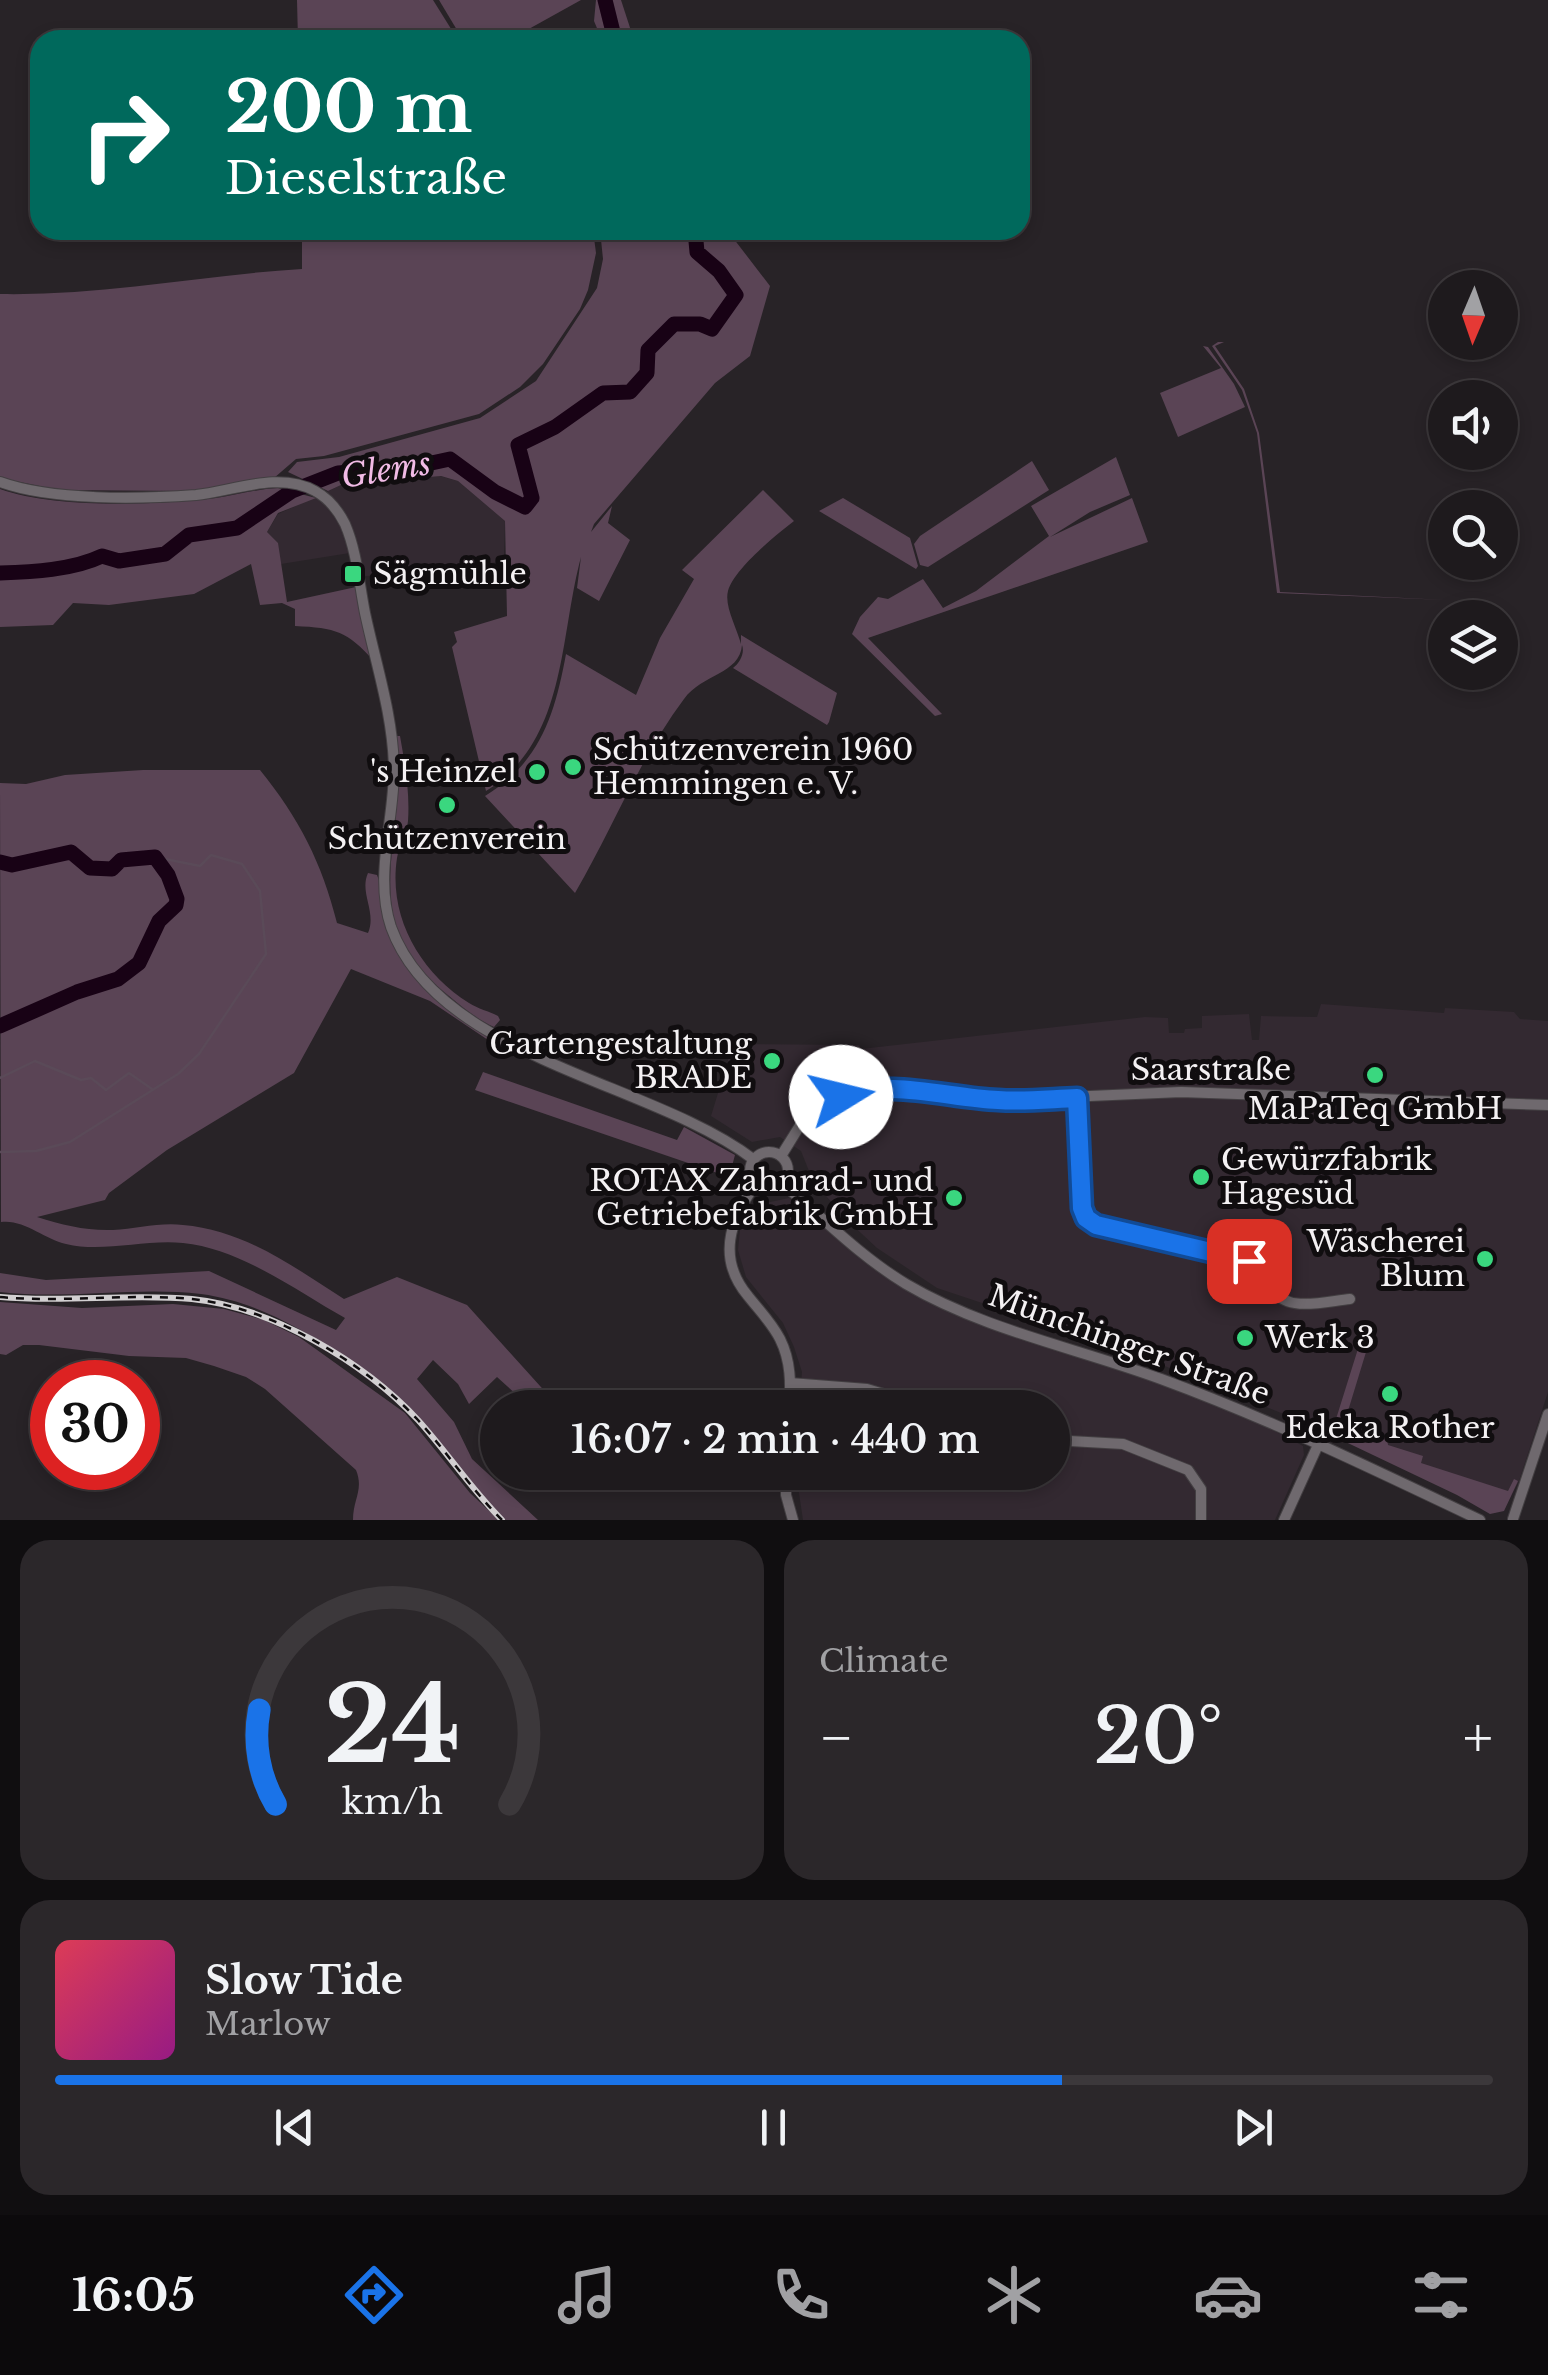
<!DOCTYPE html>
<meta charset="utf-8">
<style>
:root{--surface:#1e1a1d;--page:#2b272a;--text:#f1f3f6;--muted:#a1a1a4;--line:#3c383b;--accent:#1a73e8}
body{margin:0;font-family:"Libre Baskerville",serif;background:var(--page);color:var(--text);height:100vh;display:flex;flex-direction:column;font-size:38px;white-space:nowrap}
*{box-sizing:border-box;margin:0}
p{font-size:32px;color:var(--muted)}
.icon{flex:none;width:55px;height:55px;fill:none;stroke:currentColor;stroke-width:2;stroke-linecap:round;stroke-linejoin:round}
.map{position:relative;height:1520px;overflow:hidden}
.details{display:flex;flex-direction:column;gap:20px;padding:20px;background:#100e10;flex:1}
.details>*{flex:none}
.top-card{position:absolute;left:30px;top:30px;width:1000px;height:210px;border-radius:30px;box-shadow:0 5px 15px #0003,0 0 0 2px var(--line);background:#00695c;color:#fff;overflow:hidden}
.needle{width:65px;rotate:182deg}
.fabs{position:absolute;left:1428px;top:270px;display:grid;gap:20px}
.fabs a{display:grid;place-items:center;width:90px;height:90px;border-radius:50%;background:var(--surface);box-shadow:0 5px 15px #0003,0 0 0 2px var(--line);font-size:50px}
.speed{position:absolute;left:30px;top:1360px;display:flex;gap:20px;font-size:50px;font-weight:700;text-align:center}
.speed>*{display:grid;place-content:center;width:130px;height:130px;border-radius:50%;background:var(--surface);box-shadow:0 5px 15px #0003,0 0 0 2px var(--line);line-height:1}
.speed .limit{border:15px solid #d22;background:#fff;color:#111}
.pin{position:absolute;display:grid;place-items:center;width:85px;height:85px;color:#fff;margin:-42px;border-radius:20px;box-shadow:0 5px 15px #0006}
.me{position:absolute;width:110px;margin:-55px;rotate:81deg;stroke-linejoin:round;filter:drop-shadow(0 0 8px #0008)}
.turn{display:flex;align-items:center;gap:35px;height:210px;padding:0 30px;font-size:45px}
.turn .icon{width:130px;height:130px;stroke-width:2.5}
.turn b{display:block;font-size:70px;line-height:85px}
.big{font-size:75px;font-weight:600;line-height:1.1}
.details .tile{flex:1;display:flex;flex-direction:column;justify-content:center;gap:15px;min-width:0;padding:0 35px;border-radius:30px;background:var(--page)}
.details .dial{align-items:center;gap:0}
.dial svg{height:260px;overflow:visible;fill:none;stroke:var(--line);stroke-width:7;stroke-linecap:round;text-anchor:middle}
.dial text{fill:var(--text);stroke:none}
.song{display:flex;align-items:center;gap:30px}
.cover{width:120px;height:120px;border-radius:15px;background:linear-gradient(135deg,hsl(350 70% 55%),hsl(310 70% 35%))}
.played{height:10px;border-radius:5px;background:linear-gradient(90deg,var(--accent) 70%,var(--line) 70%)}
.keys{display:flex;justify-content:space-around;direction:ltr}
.heat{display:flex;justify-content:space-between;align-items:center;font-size:55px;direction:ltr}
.details .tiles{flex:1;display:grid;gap:20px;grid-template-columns:1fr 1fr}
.tile:last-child{grid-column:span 2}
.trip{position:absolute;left:480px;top:1390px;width:590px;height:100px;border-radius:50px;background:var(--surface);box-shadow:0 5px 15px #0003,0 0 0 2px var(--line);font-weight:600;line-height:100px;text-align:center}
.tabs{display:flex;height:160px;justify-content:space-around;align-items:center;background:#0c0a0c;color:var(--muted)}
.tabs .icon{width:70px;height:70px}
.tabs .on{color:var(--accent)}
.tabs b{font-size:45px;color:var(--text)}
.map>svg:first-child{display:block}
</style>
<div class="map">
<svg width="1548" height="1520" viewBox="0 0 1548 1520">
<rect width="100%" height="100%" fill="#282327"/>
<g fill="#332931">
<polygon points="440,476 458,481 505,521 504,561 416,575 363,576 356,552 281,564 267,532 278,514 341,485"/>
<polygon points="1321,1004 1444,1013 1445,1008 1514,1012 1520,1019 1548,1021 1548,1392 1519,1481 1507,1504 1135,1354 937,1288 877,1248 847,1220 813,1181 801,1151 780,1137 752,1142 711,1116 733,1044 859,1045 861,1049 1145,1017 1168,1018 1169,1033 1184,1033 1185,1029 1202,1028 1202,1016 1249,1014 1252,1040 1259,1040 1261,1016 1317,1017"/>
<polygon points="789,1198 853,1251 955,1315 1114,1367 1204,1400 1258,1422 1303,1446 1304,1455 1275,1520 803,1520 796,1473 1052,1472 1052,1408 799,1407 802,1372 794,1347 783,1323 746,1277 738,1250 740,1230 761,1204"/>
</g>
<g fill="#5a4455">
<polygon points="297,0 433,0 458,40 298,40"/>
<polygon points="439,0 581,0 509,40 463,40"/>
<polygon points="596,0 621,0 634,40 602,40 594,21"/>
<path d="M 302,230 L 593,230 L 596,253 L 588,290 L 580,309 L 543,364 L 520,387 L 479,414 L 324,456 L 296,459 L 274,478 L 226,487 L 186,491 L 59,490 L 0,478 L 0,294 C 101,296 202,275 302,269 Z"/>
<path d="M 600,230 L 727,230 L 770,286 L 750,356 L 715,383 L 594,524 L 591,532 L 612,506 L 608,523 L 630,540 L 599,601 L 577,588 L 581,557 C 559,639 567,741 486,791 L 452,647 L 457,642 L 454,632 L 507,616 L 505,521 L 458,481 L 441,476 L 341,485 L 328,491 L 288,472 L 297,462 L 339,457 L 480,418 L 536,381 L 597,288 L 603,259 Z"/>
<polygon points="1218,342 1224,342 1215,346 1244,389 1259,433 1280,592 1446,600 1277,593 1257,433 1242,390 1212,346"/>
<polygon points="1203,346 1208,347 1234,384 1245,407 1178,437 1160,393 1221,368"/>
<polygon points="1116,457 1130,495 1090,512 1050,537 1132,498 1148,542 868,638 942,714 935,716 852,634 860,617 878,597 888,599 923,579 943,608 976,591 1049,536 1031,506"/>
<polygon points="1032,461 1049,490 928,567 920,565 914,544 920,536"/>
<path d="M 278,488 L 316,498 L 278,513 L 267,532 L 278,543 L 287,602 L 356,587 L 374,661 C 347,631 336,628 295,626 L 295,609 L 282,603 L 260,605 L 251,564 L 194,594 L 109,605 L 73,603 L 53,625 L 0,627 L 0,489 C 56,509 157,505 216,498 C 237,495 257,489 278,488 Z"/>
<path d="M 763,490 L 794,521 C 776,535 734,569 728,591 C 724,606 737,628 741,644 L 741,635 L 837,693 L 829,722 L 827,725 L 733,668 C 740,663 745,653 742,645 C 740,674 702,674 684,699 C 639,759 613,828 575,893 L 485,796 C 540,763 555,714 566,654 L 636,695 L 660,638 L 694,579 L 682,570 Z"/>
<polygon points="843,498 910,538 918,566 916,569 819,511"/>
<path d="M 396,736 L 400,736 C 405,764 410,793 408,821 C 407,834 399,846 397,858 C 388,917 420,972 469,1003 C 478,1009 489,1011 498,1016 L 500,1020 L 494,1027 C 478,1020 462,1007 449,996 C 379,940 387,893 396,814 C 399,788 397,762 396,736 Z"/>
<path d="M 143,770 L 260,770 C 299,818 322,863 337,923 L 368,933 C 377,912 359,893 368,873 L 377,875 C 385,894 384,916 391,936 C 406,981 453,1007 489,1034 L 491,1042 L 430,1001 L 351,969 L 294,1073 L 167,1150 L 109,1193 L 105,1200 L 37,1217 C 63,1225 86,1231 113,1230 C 136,1229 160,1222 183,1225 C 244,1230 294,1267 344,1299 L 397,1277 L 467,1305 L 559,1407 L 530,1407 L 497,1377 L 469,1404 L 458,1384 L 433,1360 L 417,1379 L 454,1422 L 472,1459 L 538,1520 L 502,1520 L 406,1408 L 342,1360 L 342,1355 C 298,1327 254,1301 201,1294 C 136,1286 68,1300 0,1292 L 0,1273 L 46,1280 L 209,1271 L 336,1330 L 345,1318 C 295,1290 241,1249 183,1243 C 145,1239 103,1253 66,1244 C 44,1239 24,1219 1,1222 L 0,783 L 26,784 L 65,775 Z"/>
<polygon points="483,1072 677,1140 684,1127 735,1155 729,1177 475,1090"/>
<path d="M 0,1302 L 82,1308 L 173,1304 L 224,1309 L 264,1320 L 299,1337 L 405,1413 L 470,1493 L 499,1520 L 353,1520 C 353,1499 364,1490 356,1470 L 265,1389 L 246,1377 L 214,1366 L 186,1358 L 129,1356 L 39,1345 L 23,1345 L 6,1355 L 0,1354 Z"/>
<polygon points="1362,1336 1370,1339 1344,1424 1387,1438 1388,1445 1423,1456 1421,1463 1508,1491 1514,1479 1518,1481 1504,1511 1490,1514 1457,1495 1331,1435"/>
</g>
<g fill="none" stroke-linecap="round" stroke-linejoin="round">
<g stroke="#5a4a58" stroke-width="2.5">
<polyline points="0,1078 35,1061 81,1080 91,1078 106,1090 129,1073 152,1089"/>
<polyline points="0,1152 36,1151 70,1142 178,1074 199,1054 266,954 260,891 242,864 211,855 200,866 155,857"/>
</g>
<g stroke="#180215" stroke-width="15">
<polyline points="605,0 615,40"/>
<path d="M 0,573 C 32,572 73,570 102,556 L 119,561 L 165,554 L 189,535 L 237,528 L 292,491 L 338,473 L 413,467 L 450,459 L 495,492 L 525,507 L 532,498 L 518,445 L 555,427 L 603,393 L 630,392 L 647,373 L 648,350 L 674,324 L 700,324 L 712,329 L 736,295 L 719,271 L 697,252 L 695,230"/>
<polyline points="0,862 12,865 71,852 90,868 112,869 121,860 155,857 168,875 177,899 176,905 159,921 139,963 118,979 77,992 0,1026"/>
</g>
<g stroke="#433f42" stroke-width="12">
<g id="minor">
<path d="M 0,482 C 52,501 140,499 196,495 C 233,491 279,471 315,491 C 328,498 338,510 345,524 C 357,552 359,583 365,613 C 376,665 393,715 394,769 C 394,821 374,876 391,927 C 438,1058 652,1082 753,1159"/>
<path d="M 1077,1098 L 1081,1201 L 1084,1215 L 1090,1222 L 1255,1263 C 1265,1270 1267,1279 1273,1290 C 1287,1313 1327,1301 1350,1299"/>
<circle cx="769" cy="1171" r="19"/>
<polyline points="781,1156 799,1127 814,1114 841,1097 870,1089 996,1100 1181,1092 1548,1105"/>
<path d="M 756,1184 C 729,1220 717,1259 748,1296 C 759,1310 772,1323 780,1339 C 791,1361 791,1384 789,1408"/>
<path d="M 783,1184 C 823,1218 860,1256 906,1284 C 984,1330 1077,1348 1161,1379 C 1270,1419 1375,1470 1480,1520"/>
<polyline points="790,1383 867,1389 931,1408"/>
<polyline points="1052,1440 1123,1444 1188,1470 1201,1489 1201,1520"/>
<polyline points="786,1472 786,1495 793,1520"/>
<polyline points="1513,1519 1548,1414"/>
<polyline points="1284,1520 1318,1445"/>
</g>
</g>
<use href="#minor" stroke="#6f696e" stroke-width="10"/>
<g stroke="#d2cfd1" stroke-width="6">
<path id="rail" d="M 0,1297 C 64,1303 128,1293 192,1299 C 271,1307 364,1362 418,1420 C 447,1452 471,1489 502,1520"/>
</g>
<use href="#rail" stroke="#100d0f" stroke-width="2.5" stroke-dasharray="8" stroke-linecap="butt"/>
</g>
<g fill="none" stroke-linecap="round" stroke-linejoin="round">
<g stroke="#114b97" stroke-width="25">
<path id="route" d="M 841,1097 C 889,1078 947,1098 998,1100 C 1024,1102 1050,1099 1077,1098 L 1082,1208 L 1086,1218 L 1096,1225 L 1249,1261"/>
</g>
<use href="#route" stroke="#1a73e8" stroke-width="18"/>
</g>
<g fill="#3ad77f" stroke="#100d0f" stroke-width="4">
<rect x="343" y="564" width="20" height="20" rx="5"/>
<circle cx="573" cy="767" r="10"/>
<circle cx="537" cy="772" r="10"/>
<circle cx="447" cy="805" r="10"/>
<circle cx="772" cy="1061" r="10"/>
<circle cx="1375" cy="1075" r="10"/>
<circle cx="1201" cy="1177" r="10"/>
<circle cx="954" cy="1198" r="10"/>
<circle cx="1485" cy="1259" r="10"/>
<circle cx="1245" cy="1338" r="10"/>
<circle cx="1390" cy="1394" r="10"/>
</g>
<g text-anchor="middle" stroke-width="10" stroke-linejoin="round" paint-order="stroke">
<g font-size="30" fill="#f4f1f3" stroke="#100d0f" text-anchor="start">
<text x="373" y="584">Sägmühle</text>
<text x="593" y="760">Schützenverein 1960<tspan x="593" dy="34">Hemmingen e. V.</tspan></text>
<text x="517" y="782" text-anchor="end">'s Heinzel</text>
<text x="447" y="849" text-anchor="middle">Schützenverein</text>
<text x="752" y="1054" text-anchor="end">Gartengestaltung<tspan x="752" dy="34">BRADE</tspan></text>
<text x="1375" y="1119" text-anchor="middle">MaPaTeq GmbH</text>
<text x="1221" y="1170">Gewürzfabrik<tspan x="1221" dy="34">Hagesüd</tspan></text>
<text x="934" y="1191" text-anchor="end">ROTAX Zahnrad- und<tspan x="934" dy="34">Getriebefabrik GmbH</tspan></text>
<text x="1465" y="1252" text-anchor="end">Wäscherei<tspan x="1465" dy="34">Blum</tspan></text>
<text x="1265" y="1348">Werk 3</text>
<text x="1390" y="1438" text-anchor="middle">Edeka Rother</text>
</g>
<g font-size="30" fill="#f4f1f3" stroke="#100d0f">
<text x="1211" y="1080">Saarstraße</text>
<text transform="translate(1129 1345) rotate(20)" y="10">Münchinger Straße</text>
</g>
<g font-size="32" font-style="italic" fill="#f1bbe6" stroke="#100d0f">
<text transform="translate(386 470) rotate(-9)" y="11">Glems</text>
</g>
</g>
</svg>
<div class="fabs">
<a><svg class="needle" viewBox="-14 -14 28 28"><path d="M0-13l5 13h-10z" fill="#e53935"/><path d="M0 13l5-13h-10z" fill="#a1a1a4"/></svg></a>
<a><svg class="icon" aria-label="sound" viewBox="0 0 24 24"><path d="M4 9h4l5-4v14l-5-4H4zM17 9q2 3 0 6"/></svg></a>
<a><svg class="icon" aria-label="search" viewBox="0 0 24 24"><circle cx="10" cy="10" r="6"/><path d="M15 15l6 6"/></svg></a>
<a><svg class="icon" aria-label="layers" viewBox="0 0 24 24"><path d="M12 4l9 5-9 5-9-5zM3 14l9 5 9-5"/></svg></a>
</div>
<div class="speed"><div class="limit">30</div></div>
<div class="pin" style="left:1249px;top:1261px;background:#d93025"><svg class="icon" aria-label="arrive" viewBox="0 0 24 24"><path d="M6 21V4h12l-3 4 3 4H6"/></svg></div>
<svg class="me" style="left:841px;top:1097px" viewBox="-20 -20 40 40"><circle r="19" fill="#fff"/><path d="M0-13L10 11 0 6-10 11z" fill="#1a73e8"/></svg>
<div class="trip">16:07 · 2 min · 440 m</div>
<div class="top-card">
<div class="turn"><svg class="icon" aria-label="right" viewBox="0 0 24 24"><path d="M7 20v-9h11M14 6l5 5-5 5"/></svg><div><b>200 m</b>Dieselstraße</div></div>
</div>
</div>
<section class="details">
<div class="tiles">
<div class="tile dial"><svg viewBox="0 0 100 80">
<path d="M14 69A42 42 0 1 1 86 69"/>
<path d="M14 69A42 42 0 0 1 9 40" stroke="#1a73e8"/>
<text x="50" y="56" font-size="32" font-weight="700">24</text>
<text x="50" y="72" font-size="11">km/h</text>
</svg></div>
<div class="tile"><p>Climate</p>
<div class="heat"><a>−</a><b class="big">20°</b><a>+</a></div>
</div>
<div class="tile">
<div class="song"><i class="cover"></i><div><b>Slow Tide</b><p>Marlow</p></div></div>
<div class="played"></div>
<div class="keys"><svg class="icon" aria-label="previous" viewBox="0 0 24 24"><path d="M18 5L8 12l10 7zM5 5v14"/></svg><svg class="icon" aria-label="pause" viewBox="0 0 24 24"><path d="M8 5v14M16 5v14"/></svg><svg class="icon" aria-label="next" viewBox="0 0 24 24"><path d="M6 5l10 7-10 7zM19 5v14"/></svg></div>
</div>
</div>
</section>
<nav class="tabs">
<b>16:05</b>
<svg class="icon on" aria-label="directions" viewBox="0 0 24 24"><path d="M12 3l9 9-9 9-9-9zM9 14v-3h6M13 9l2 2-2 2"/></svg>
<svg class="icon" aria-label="music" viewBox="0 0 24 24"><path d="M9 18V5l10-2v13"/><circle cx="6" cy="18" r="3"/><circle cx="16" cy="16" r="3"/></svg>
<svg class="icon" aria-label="phone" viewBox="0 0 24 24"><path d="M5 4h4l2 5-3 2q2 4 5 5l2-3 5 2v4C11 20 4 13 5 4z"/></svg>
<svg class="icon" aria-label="climate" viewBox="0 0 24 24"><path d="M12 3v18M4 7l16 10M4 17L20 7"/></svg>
<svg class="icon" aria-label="car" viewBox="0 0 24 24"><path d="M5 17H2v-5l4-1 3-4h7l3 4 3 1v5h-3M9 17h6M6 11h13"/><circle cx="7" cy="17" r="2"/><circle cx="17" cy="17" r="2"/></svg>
<svg class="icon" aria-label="filters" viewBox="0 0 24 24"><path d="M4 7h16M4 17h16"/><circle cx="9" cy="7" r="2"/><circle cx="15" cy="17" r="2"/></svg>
</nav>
